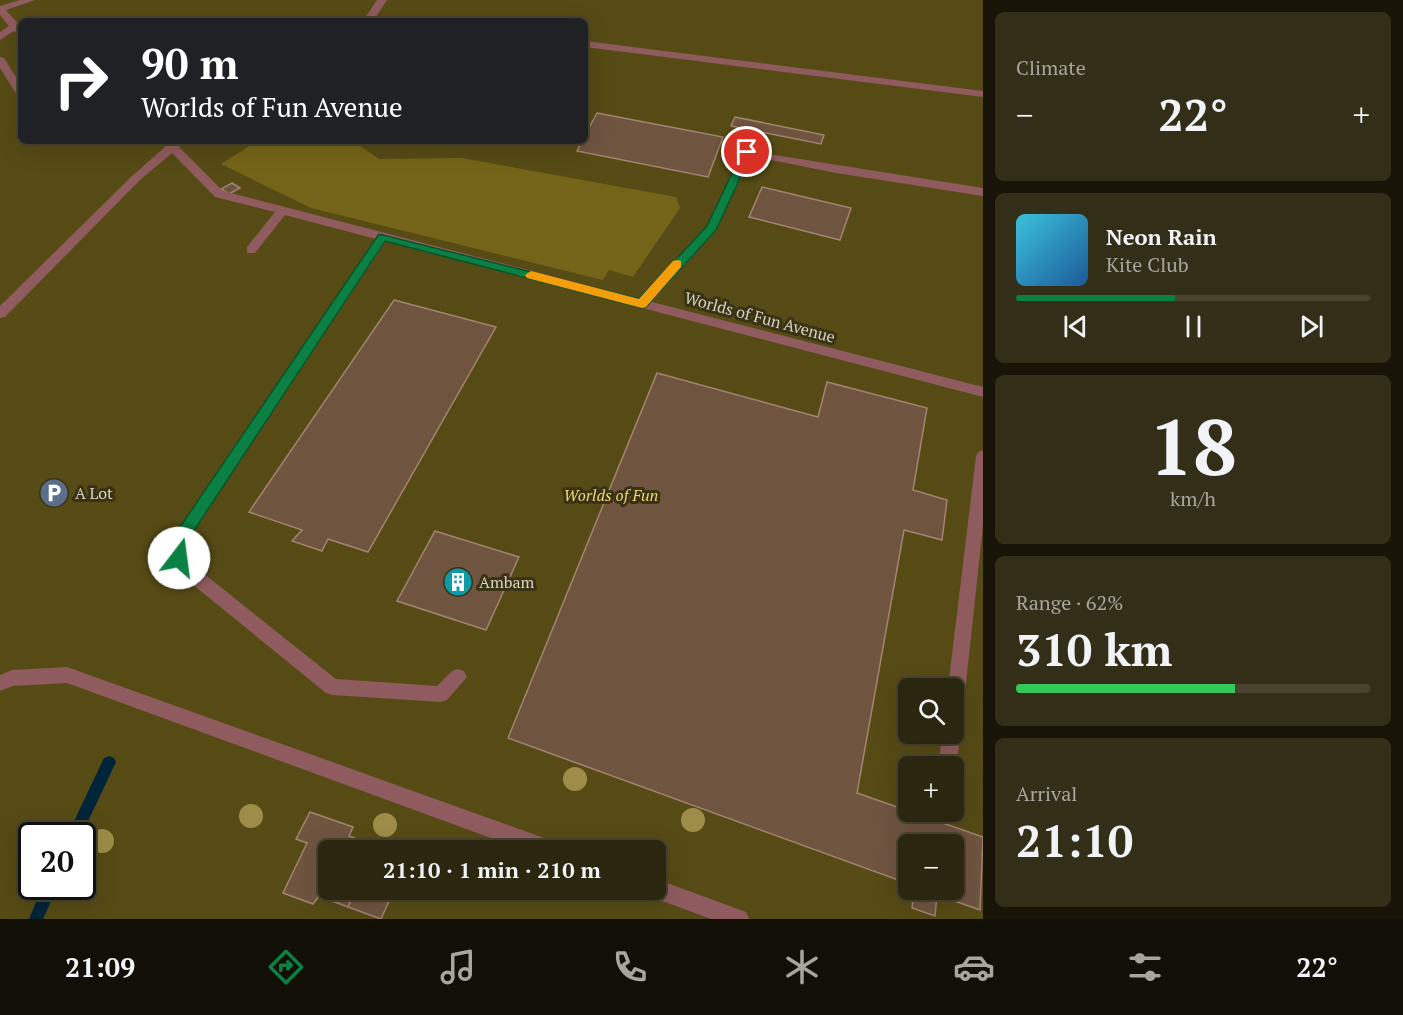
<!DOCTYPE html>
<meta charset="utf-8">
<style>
:root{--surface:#2b260f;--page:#332e18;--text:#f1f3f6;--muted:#a6a59e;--line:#47432f;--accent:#0b8043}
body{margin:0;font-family:"PT Serif",serif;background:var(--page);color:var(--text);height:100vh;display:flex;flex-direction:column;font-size:22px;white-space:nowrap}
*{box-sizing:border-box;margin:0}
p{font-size:20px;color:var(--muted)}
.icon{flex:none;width:33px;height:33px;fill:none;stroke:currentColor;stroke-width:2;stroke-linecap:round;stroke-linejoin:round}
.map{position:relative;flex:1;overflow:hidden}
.sheet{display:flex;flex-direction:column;gap:12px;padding:12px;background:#181508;width:420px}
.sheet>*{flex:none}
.top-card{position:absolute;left:18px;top:18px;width:570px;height:126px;border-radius:9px;box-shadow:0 6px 24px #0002,0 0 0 2px var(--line);background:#202124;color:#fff;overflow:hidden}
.fabs{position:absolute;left:898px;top:678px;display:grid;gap:12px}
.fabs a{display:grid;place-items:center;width:66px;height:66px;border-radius:9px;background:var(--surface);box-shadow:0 6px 24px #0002,0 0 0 2px var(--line);font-size:30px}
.speed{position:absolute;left:18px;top:822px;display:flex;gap:12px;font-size:30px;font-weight:700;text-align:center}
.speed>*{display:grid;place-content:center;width:78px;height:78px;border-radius:50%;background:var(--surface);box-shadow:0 6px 24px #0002,0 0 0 2px var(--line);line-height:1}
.speed .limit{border:3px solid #111;border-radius:9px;background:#fff;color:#111}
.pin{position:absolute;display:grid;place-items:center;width:51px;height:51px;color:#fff;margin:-26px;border:3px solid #fff;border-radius:50%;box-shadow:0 2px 6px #0007}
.me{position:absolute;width:66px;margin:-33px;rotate:15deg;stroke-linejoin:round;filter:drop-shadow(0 0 4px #0008)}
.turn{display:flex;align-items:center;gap:21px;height:126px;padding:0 24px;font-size:27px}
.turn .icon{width:78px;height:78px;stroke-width:2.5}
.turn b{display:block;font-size:42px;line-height:51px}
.big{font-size:45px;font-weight:700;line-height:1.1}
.sheet .tile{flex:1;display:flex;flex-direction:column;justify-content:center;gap:9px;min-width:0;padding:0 21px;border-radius:9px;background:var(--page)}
.sheet .dial{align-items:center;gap:0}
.dial b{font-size:78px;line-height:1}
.song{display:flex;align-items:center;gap:18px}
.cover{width:72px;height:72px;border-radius:9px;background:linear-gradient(135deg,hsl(190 70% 55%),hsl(210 70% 35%))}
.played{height:6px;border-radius:3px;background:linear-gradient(90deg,var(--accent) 45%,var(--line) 45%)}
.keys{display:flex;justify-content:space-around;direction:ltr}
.heat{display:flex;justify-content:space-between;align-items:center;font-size:33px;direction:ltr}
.charge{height:9px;border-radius:4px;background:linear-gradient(90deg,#34c759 62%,var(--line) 0)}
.trip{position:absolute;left:318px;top:840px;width:348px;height:60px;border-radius:9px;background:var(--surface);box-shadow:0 6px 24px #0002,0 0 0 2px var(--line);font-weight:700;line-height:60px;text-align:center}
.dock{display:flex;height:96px;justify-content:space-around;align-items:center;background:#110f06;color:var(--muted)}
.dock .icon{width:42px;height:42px}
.dock .current{color:var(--accent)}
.dock b{font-size:27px;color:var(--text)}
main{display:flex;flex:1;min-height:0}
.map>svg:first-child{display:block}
</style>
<main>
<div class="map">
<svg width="983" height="919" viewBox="0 0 983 919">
<rect width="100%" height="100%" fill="#393214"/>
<path fill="#564b15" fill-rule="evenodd" d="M 0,0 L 983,0 L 983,919 L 0,919 ZM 21,21 L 585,21 L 585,141 L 21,141 ZM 909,688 L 954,688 L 954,734 L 909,734 ZM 909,766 L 954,766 L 954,812 L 909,812 ZM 32,836 L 82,836 L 82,886 L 32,886 ZM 909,844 L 954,844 L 954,890 L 909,890 ZM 328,850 L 656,850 L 656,890 L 328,890 Z"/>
<polygon fill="#746419" points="257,141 353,141 379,159 462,158 676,197 680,208 633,277 609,270 603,280 311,208 221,164"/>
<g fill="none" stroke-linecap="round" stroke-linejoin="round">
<g fill="#002439" fill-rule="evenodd">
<polygon points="109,756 114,758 116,762 81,836 67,836 104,758"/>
<polygon points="43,886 58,886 43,919 29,919"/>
</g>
</g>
<g fill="#6f5440" stroke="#a28470" stroke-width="1.5">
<polygon points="597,113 723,137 708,177 577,151 582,141 585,141 585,135"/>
<polygon points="735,117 824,135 821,144 731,126"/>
<polygon points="232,183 240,188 229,194 221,189"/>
<polygon points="762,187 851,208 840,240 749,217"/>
<polygon points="394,300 496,327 368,552 328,539 322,551 292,541 302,530 249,512"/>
<polygon points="657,373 818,417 827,382 927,408 913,490 947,500 942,540 904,530 857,793 983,837 980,910 923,890 954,890 954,844 909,844 909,884 508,738"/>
<polygon points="435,531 519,557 486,630 397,601"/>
<polygon points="310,812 353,827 349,836 375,846 373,850 328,850 328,890 356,890 348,907 319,896 313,904 283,893 307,843 296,839"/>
<polygon points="356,890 394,890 381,919 348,907"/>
<polygon points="914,890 937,895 935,916 912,908"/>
</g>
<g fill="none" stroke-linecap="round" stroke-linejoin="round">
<g fill="#8f5b5e" fill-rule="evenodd">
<polygon points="20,0 35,0 6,10 21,27 21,36 14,31 0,40 0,32 9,26 0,15 0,6"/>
<polygon points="377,0 387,0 373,21 363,21"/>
<polygon points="585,41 983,91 983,97 585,47"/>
<polygon points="0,57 4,58 21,85 21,96 17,95 0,68"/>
<polygon points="160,141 185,141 179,147 223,191 640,299 707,226 743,150 983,188 983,196 836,173 751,156 716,231 652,302 983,387 983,397 386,241 187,541 187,557 193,565 336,679 437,686 452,671 458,669 464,671 467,677 447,700 441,702 332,695 326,693 181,575 171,558 171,540 376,239 285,215 255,253 247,253 247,247 275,212 215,197 172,153 140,180 5,317 0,318 0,306 132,176 165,147"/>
<polygon points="983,450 983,525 963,711 960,717 954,719 954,688 948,688 976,456 978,452"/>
<polygon points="67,667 550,840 557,843 560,850 524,850 67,683 13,686 0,691 0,675 12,670"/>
<polygon points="954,727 960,734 957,762 954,769 954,766 941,766 939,762 942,734 954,734"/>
<polygon points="656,879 746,912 749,919 711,919 649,896 646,890 656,890"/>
</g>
</g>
<g fill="#9d8d49">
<circle cx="575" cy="779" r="12"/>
<circle cx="251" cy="816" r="12"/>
<circle cx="693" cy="820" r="12"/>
<circle cx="385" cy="825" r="12"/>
<circle cx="102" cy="841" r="12"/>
</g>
<polygon fill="#0b8043" stroke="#07532c" stroke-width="1.5" points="747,149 752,152 716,230 646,307 642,308 385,241 187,541 184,562 174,562 171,558 174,536 379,234 639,299 707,226 742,152"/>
<polygon fill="#f59e0b" points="677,260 681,261 681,267 646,307 642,308 527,278 525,275 531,271 639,299 673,261"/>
<defs>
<g id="parking-disc" transform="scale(1.5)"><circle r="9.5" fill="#5c6f8a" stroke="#393214"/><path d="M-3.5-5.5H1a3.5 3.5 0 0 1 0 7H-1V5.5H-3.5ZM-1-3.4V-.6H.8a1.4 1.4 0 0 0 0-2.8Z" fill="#fff"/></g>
<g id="building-disc" transform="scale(1.5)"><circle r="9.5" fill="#0f9aa8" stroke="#393214"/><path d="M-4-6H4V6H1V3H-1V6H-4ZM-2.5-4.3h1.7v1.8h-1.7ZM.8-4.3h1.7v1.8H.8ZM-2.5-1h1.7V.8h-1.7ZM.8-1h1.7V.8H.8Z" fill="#fff"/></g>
</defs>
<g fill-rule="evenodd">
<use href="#parking-disc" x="54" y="493"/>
<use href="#building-disc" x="458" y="582"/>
</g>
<g text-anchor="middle" stroke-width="6" stroke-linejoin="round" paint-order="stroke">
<g font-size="16" fill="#d7d3c2" stroke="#393214">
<text transform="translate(760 317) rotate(15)" y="6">Worlds of Fun Avenue</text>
</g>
<g font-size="16" fill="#d7d3c2" stroke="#393214" text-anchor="start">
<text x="75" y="499">A Lot</text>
<text x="479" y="588">Ambam</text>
</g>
<g font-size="16" font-style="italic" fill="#eed874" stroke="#393214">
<text x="611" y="501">Worlds of Fun</text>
</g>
</g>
</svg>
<div class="fabs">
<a><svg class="icon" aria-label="search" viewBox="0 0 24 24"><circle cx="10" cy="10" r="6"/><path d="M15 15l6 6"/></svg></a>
<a>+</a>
<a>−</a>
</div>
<div class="speed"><div class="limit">20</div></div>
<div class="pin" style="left:747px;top:152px;background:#d93025"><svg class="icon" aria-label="arrive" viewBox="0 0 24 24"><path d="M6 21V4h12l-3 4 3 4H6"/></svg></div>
<svg class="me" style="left:179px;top:558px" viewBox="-20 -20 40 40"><circle r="19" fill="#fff"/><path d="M0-13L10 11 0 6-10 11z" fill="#0b8043"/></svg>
<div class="trip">21:10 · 1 min · 210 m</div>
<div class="top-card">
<div class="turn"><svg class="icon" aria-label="right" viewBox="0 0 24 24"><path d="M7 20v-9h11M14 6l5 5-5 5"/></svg><div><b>90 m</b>Worlds of Fun Avenue</div></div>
</div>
</div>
<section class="sheet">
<div class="tile"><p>Climate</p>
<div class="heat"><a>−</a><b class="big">22°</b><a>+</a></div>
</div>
<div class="tile">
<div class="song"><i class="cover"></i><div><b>Neon Rain</b><p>Kite Club</p></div></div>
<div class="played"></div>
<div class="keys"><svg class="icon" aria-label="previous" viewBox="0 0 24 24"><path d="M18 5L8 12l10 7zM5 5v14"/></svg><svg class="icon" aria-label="pause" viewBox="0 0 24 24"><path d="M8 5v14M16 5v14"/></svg><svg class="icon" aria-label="next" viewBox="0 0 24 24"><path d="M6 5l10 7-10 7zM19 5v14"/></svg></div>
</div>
<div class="tile dial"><b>18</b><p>km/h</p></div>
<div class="tile"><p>Range · 62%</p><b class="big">310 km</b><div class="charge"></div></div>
<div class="tile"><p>Arrival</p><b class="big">21:10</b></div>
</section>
</main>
<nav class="dock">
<b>21:09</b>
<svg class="icon current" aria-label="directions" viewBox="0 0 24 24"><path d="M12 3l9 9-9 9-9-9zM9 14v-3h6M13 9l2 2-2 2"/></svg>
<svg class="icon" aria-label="music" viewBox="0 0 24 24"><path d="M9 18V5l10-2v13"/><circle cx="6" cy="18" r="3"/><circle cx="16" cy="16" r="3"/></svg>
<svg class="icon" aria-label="phone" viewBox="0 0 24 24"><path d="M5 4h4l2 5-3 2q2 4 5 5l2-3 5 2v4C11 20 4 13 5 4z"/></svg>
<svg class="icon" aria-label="climate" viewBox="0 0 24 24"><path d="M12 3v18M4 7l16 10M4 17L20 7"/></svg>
<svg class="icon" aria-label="car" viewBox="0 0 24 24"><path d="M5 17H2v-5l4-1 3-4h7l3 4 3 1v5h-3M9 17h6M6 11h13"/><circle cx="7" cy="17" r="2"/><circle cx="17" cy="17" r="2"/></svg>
<svg class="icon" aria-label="filters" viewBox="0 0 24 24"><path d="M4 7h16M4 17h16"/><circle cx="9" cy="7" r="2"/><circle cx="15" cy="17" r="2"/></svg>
<b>22°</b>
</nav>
